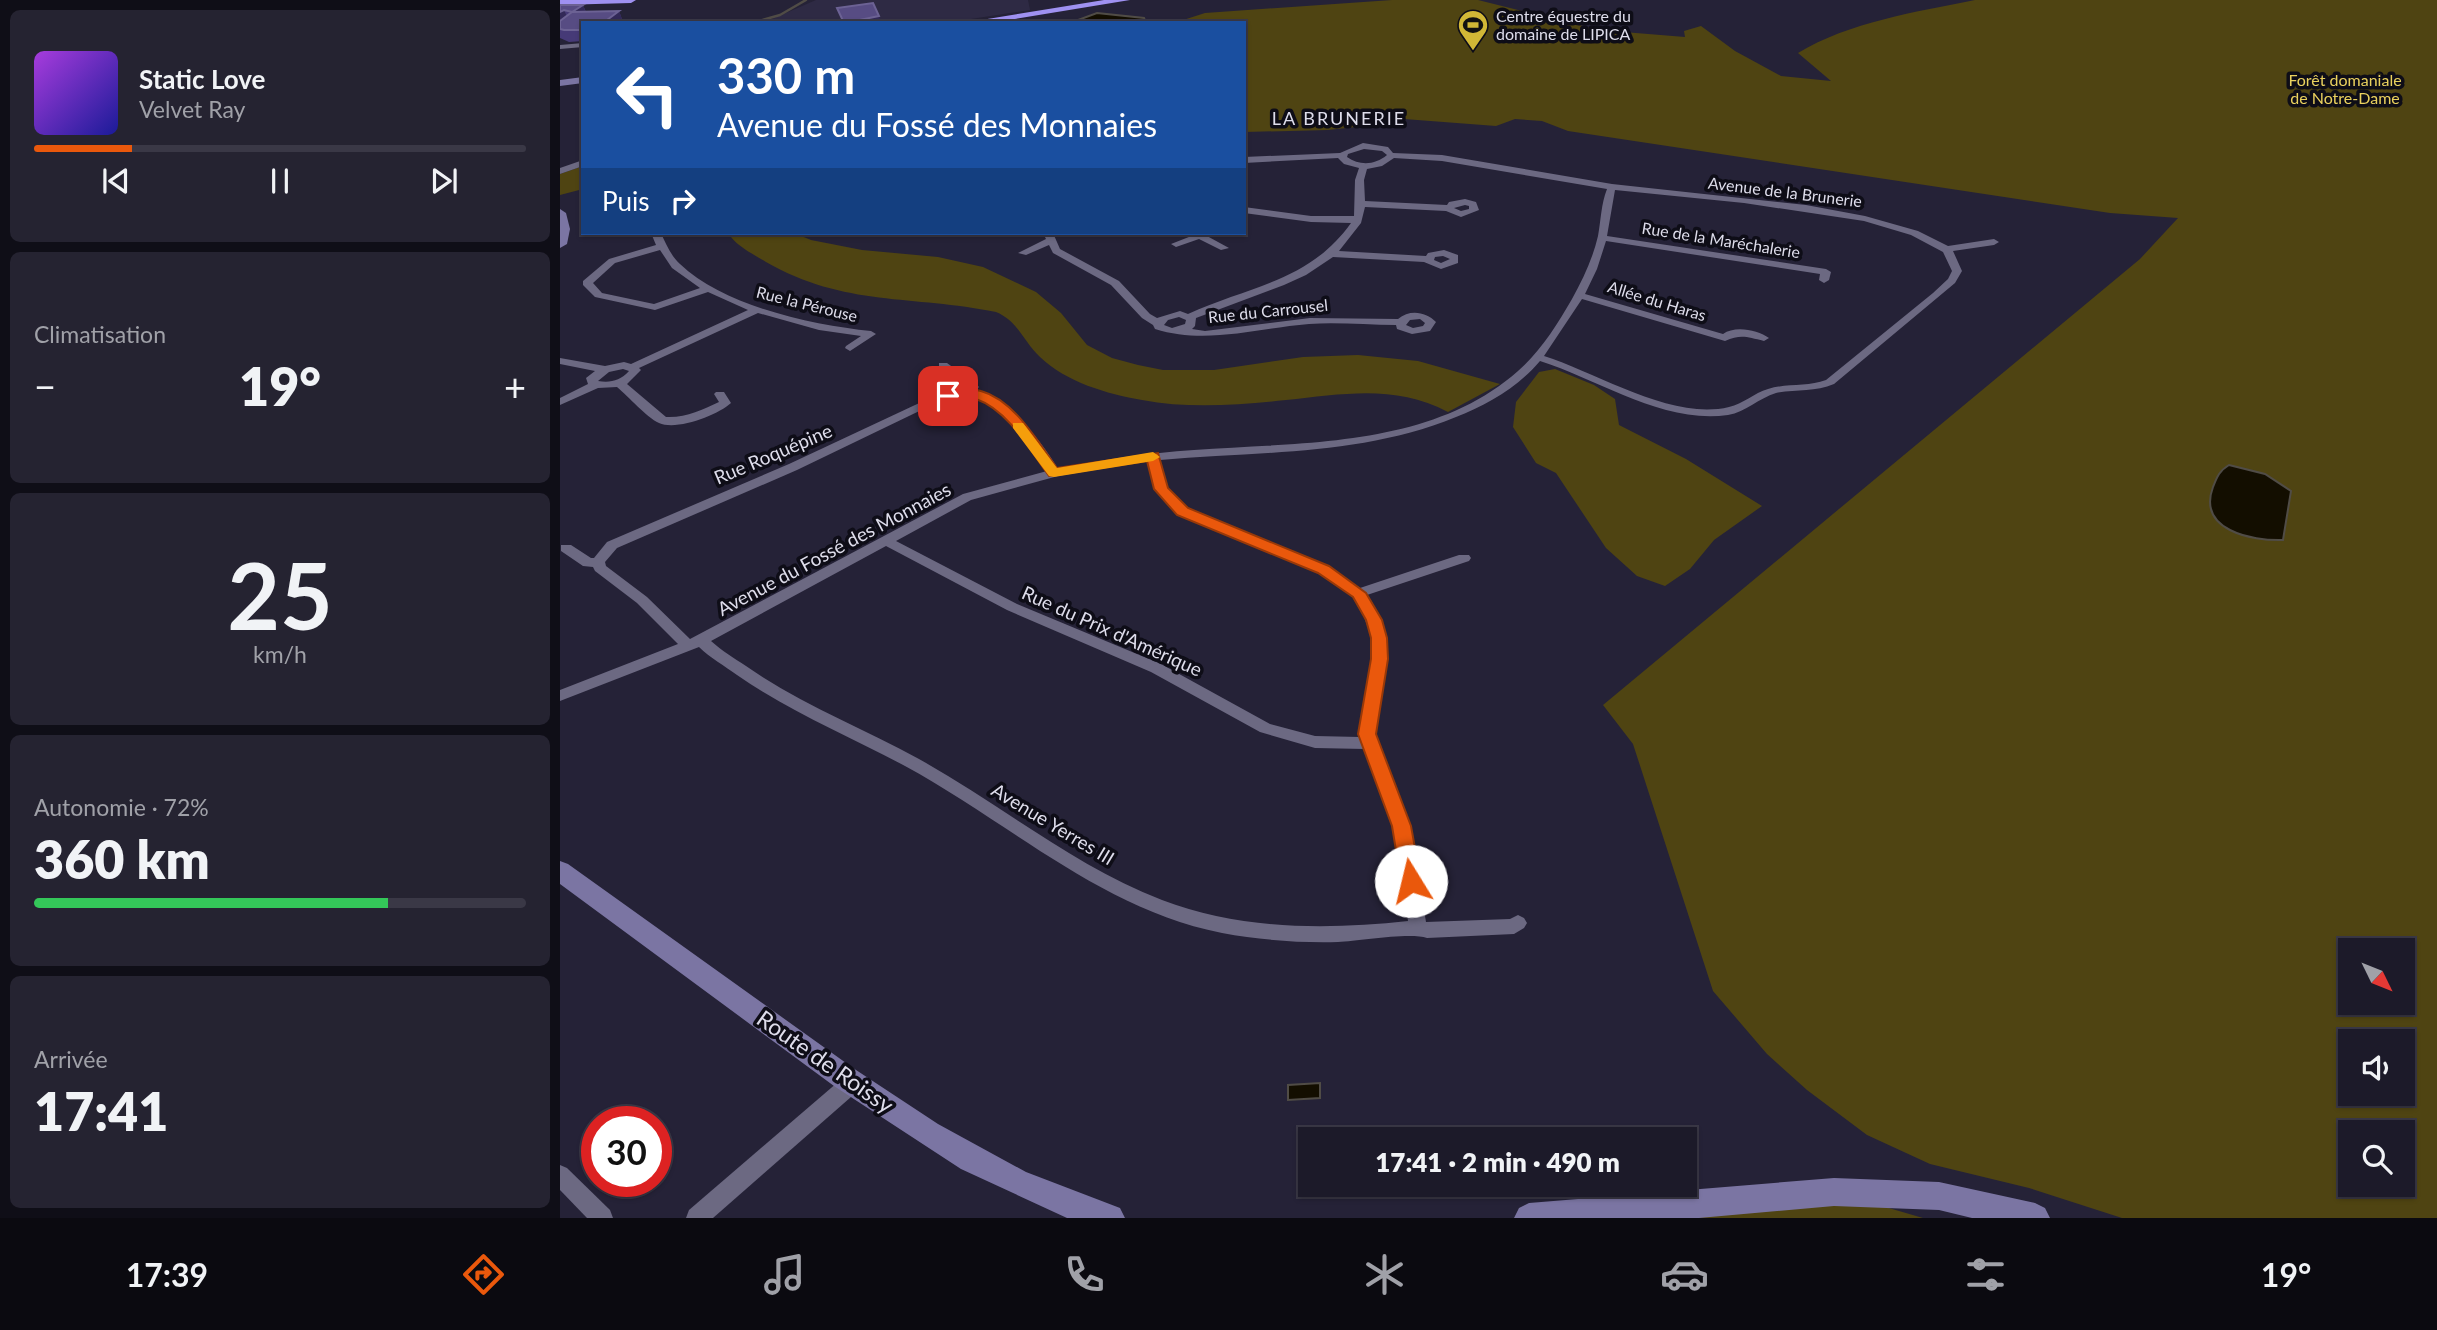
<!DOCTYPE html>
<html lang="fr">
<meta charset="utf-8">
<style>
:root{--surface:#1c1a29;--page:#252331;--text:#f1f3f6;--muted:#a0a1a8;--line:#3a3846;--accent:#ea580c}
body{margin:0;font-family:Lato,sans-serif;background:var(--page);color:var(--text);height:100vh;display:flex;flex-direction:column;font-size:26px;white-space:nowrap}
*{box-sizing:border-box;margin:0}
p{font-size:23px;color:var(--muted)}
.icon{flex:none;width:38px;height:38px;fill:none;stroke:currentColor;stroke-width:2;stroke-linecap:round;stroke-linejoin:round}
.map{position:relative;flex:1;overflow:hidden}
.sheet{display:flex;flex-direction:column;gap:10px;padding:10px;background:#0f0e17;width:560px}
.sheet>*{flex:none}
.banner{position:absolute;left:21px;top:21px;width:665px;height:214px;border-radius:0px;box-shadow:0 2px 5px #0004,0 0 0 2px var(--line);background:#1a4fa0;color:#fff;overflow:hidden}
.needle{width:46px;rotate:133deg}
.tools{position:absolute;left:1778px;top:938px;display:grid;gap:14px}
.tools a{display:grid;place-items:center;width:77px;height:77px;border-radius:0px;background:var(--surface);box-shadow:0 2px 5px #0004,0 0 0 2px var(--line);font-size:35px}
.speed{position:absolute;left:21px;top:1106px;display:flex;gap:14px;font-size:35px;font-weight:700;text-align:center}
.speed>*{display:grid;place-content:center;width:91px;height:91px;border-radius:50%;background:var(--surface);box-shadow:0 2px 5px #0004,0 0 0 2px var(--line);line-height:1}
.speed .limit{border:10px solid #d22;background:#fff;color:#111}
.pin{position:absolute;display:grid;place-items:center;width:60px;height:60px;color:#fff;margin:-30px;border-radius:14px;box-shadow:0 4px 10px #0006}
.me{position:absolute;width:77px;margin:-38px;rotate:351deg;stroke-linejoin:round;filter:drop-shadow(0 0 5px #0008)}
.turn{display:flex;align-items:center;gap:24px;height:147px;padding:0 21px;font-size:32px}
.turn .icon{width:91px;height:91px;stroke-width:2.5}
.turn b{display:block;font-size:49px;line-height:60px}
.then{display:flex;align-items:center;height:66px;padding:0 21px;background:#0003;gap:14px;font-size:26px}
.big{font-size:52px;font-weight:800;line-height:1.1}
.sheet .card{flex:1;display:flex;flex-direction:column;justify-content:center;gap:10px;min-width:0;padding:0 24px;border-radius:10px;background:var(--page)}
.sheet .dial{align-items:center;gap:0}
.dial b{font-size:91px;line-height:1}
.song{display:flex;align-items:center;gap:21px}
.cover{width:84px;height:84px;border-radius:10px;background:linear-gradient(135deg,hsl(280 70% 55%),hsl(240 70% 35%))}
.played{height:7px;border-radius:4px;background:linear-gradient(90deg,var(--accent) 20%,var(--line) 20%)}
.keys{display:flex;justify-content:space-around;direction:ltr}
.heat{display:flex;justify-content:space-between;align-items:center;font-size:38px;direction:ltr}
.charge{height:10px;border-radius:5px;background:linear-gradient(90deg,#34c759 72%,var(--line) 0)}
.trip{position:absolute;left:738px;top:1127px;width:399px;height:70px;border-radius:0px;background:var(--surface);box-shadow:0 2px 5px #0004,0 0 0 2px var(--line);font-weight:800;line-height:70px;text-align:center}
.dock{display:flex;height:112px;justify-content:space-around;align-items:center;background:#0b0a10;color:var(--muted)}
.dock .icon{width:49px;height:49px}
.dock .on{color:var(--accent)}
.dock b{font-size:32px;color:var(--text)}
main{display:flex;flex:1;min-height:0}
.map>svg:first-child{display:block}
</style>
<main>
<section class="sheet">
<div class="card">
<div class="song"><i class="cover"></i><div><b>Static Love</b><p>Velvet Ray</p></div></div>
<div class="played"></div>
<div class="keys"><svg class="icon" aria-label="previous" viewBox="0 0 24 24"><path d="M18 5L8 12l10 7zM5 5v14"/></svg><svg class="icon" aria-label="pause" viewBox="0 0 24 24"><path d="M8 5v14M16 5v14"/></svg><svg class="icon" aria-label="next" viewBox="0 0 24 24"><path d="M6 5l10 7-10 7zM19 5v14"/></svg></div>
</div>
<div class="card"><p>Climatisation</p>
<div class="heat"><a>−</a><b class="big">19°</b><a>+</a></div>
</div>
<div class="card dial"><b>25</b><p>km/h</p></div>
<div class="card"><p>Autonomie · 72%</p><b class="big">360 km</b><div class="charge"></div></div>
<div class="card"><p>Arrivée</p><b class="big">17:41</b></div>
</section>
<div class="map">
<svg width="1877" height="1218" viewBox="0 0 1877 1218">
<rect width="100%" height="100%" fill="#252237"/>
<polygon fill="#2e2a44" points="256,0 468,0 470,10 385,23 203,23"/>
<g fill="#4f4412" fill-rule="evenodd">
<path d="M 832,0 L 918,0 L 1039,30 L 1125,37 L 1124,31 L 1141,26 L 1175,51 L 1221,76 L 1271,81 L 1238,53 C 1289,22 1356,12 1415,0 L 1877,0 L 1877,1218 L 1562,1218 L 1469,1188 L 1370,1164 L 1307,1135 L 1247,1090 L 1207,1054 L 1153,991 L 1073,744 L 1043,705 L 1580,259 L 1618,218 L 1550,213 L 1008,131 L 982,121 L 955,119 L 936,126 L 831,118 L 805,126 L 768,130 L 684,132 L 684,23 L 614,23 L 645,13 ZM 1790,950 L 1843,950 L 1843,1003 L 1790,1003 ZM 1790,1041 L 1843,1041 L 1843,1094 L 1790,1094 ZM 1790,1132 L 1843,1132 L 1843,1185 L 1790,1185 Z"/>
<polygon points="23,166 23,189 0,195 0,174"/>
<path d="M 168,233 L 234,233 L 251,240 L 302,250 L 378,257 L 423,267 L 476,292 L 501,313 L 527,345 L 552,358 L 578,365 L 603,370 L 654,370 L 743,357 L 798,355 L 858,361 L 940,384 L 888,412 C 835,384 784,394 726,400 C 679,405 629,409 582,400 C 547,394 506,382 480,357 C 463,341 458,321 436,312 C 353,295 284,307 206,262 C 193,254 176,246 168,233 Z"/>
<polygon points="995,369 1034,385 1055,399 1059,425 1126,459 1202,506 1154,540 1130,569 1105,586 1077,576 1046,548 996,473 976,463 953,427 956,402 979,372"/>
<polygon points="1274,1192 1363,1218 969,1218"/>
</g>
<g fill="#130e00" stroke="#504c46" stroke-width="2">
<polygon points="537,13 584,18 586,23 510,23"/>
<path d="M 1669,465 L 1705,474 L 1731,491 L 1723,540 C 1691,541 1637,530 1653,487 C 1657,477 1659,471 1669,465 Z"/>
<polygon points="760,1083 760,1098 728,1100 728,1085"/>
</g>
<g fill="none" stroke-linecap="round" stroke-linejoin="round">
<polyline stroke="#504c46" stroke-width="2.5" points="192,23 220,15 246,0"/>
<g fill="#6c6982" fill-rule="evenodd">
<polygon points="23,43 23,47 0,49 0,45"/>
<path d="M 803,143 L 828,147 L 833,153 L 882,155 L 1052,184 L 1246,205 L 1305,216 L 1358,231 L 1388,246 L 1434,239 L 1439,242 L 1434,245 L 1393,251 L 1402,271 L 1395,283 L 1274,384 C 1255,392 1236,389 1216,393 C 1199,398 1186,412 1168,415 C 1102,424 1040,380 980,361 C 958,387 927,405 896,417 C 801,456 700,451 600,460 L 607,488 L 628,509 L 769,566 L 800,588 L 899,555 L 909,555 L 911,558 L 909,561 L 807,595 L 812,602 L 826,638 L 826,659 L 815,734 L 850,826 L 866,922 L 950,919 L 958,915 L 964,918 L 967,923 L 964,928 L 954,934 L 867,938 C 850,932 799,941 778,942 C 739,943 700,940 662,933 C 541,909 450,823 345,766 C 289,736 230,712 177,675 C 165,666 150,658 139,647 L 0,701 L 0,690 L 118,644 L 77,603 L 35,571 L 33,567 L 23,566 L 1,551 L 1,545 L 11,545 L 31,558 L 34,558 L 47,542 L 229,464 L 370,398 L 405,389 L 407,388 L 379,367 L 379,363 L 387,363 L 417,385 L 419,387 L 416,390 C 448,398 482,442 498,469 C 543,460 588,453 634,450 C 742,442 871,448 958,371 C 980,352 997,325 1012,299 C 1023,279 1033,258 1038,236 C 1041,220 1041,204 1047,189 L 882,161 L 834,158 L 822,166 L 807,169 L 804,180 L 805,201 L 887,205 L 889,202 L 905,199 L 916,202 L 919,210 L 901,217 L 886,211 L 805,207 L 801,223 L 779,251 L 866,256 L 868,253 L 884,250 L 898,255 L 898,263 L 881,269 L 864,262 L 773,257 L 746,275 L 724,285 L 636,318 L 635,326 L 632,329 L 645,331 L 750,318 L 838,319 C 850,309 866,312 876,322 L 870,331 L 852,334 L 837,329 L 836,325 C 807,325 778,322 749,324 C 698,328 646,345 595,329 L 593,325 L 582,318 L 551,285 L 493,253 L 489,245 L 466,255 L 458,253 L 486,239 L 483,233 L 493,233 L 500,249 L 559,281 L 590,314 L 597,318 L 620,311 L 628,314 C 689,286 749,282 791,223 L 751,222 L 684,213 L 684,207 L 751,216 L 794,216 L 795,180 L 799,168 L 784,164 L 778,158 L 684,163 L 684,157 L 780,153 ZM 804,149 L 822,151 L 827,155 C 815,165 800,166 787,157 L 788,154 ZM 1055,190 L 1184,203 L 1304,221 L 1351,235 L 1383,252 L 1392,271 L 1388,279 L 1373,293 L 1266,380 C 1248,387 1227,383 1208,389 C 1194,393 1183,404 1169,407 C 1112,421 1038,373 984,356 L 1022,299 L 1165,341 C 1181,334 1187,337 1204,341 L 1209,338 C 1198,330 1175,325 1163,334 L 1025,294 L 1037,269 L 1046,241 L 1260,274 L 1259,280 L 1264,283 L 1269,280 L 1271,272 L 1266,269 L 1047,236 ZM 905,205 L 909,206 L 909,209 L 901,211 L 894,208 ZM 883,256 L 890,259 L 881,263 L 874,260 L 875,257 ZM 619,317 L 626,320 L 625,324 L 612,328 L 604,325 L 608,320 ZM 860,319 L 865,323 L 863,326 L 853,328 L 846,325 L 850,320 ZM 407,396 C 436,398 473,448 487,471 L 403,494 L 130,639 L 87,597 L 46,566 L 45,562 L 57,548 L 237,470 L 378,402 ZM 588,461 L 595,489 L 618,515 L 759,572 L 787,591 L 799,604 L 812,638 L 812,659 L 800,737 L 755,736 L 710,724 L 601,664 L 457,604 L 336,541 L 411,500 L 498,476 ZM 326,546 L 447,610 L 591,672 L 700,732 L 755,748 L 805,749 L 834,826 L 848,921 C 766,930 680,930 602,900 C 514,866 440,804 359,759 C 301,727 240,704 186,666 C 174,658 162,651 151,641 Z"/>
<polygon points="23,160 23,166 0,174 0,168"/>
<path d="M 91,233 L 101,233 C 106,244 111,256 120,264 C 164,306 252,325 311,331 L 316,334 L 290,351 L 285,348 L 286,346 L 301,336 L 259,330 L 198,313 L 79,368 L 81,370 L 67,384 L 106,417 C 126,418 142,410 159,402 L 154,394 L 156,392 L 164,392 L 171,403 C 158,415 117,431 99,423 C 86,417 69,397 57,387 L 38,388 L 0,405 L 0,398 L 28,384 L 26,378 L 35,371 L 0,364 L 0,358 L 45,366 L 64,362 L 71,364 L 188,310 L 148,292 L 95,310 L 35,297 L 23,285 L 23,281 L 49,259 L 96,245 ZM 100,250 L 112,268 L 140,288 L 94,304 L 42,293 L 33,283 L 55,263 ZM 63,369 L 69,371 C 60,381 50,383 38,381 L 49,372 Z"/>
<polygon points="639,233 653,233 647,236 669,248 661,250 639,239 616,247 611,244"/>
<polygon points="292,1074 299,1076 302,1083 299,1090 153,1218 126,1218 129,1210 285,1076"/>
<polygon points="0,1165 7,1168 50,1210 53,1218 27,1218 0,1190"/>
</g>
<g fill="#7b75a3" fill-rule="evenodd">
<polygon points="23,77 23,83 0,86 0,80"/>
<polygon points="0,209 6,213 10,229 7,244 0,248"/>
<polygon points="0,861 8,864 293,1068 378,1124 466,1172 560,1208 565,1218 507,1218 401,1169 274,1086 0,884"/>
<polygon points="1274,1178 1379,1182 1475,1203 1485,1208 1490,1218 1412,1218 1379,1210 1274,1206 1139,1218 954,1218 959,1208 969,1203"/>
</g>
<g fill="#9f91f1" fill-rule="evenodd">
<polygon points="0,0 76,0 71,3 0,5"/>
<polygon points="544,0 570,0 431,23 403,23"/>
</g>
</g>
<polygon fill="#463a77" points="0,5 23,5 26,12 59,11 63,22 23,23 23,41 9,42 0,38"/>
<g fill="#322958">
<polygon points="23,5 27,16 12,12"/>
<polygon points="4,10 9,21 0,26 0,12"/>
<polygon points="59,11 63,22 62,23 43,23"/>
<polygon points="319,16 321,23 285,23"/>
</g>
<g fill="#574c83" stroke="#6c6294" stroke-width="2">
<polygon points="313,3 319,16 285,23 284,23 277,8"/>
<polygon points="0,5 23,5 12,12 4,10 0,12"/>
<polygon points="59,11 43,23 23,23 23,30 4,30 0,29 0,21 12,12"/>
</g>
<path fill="#ea580c" stroke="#983908" stroke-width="2" d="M 388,392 C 398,391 411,388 421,391 C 454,400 478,442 497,468 L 598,453 L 608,488 L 628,508 L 769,566 L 806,593 L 822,620 L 827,638 L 828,659 L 816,734 L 851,826 L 861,881 L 858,887 L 844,887 L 841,881 L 832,826 L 798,734 L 811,659 L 811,638 L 806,620 L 793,597 L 758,573 L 617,515 L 594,489 L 587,461 L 489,476 C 470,450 448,410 416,399 C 407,396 394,400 383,398 L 381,396 Z"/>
<polygon fill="#f59e0b" points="453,423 463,423 497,468 593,452 600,457 593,461 494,477 489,476 453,428"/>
<defs>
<g id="stadium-pin" transform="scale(1.575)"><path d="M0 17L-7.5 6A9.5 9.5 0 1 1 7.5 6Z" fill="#d1b736" stroke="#0e0d17"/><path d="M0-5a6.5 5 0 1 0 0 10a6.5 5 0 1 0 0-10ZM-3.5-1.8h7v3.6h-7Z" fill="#111"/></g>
</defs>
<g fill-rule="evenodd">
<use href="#stadium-pin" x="913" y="25"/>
</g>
<g text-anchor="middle" stroke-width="7" stroke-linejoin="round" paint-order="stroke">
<g font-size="16" fill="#deddeb" stroke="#0e0d17" text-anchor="start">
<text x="936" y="22">Centre équestre du<tspan x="936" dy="18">domaine de LIPICA</tspan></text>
</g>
<g font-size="16" fill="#ead15e" stroke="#0e0d17">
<text x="1785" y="86">Forêt domaniale<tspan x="1785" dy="18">de Notre-Dame</tspan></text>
</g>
<g font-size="16" fill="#deddeb" stroke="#0e0d17">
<text transform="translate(1225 192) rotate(7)" y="6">Avenue de la Brunerie</text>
<text transform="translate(1161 240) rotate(9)" y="6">Rue de la Maréchalerie</text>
<text transform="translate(1097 301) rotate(17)" y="6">Allée du Haras</text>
<text transform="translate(247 304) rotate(14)" y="6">Rue la Pérouse</text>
<text transform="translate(708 311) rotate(-6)" y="6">Rue du Carrousel</text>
</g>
<g font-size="18" letter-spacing="2" fill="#deddeb" stroke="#0e0d17">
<text x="779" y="125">LA BRUNERIE</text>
</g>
<g font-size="19" fill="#deddeb" stroke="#0e0d17">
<text transform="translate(213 454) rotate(-23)" y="7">Rue Roquépine</text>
<text transform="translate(274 549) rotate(-28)" y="7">Avenue du Fossé des Monnaies</text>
<text transform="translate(552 631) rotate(24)" y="7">Rue du Prix d'Amérique</text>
<text transform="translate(493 824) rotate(31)" y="7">Avenue Yerres III</text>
</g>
<g font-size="23" fill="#deddeb" stroke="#0e0d17">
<text transform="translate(265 1062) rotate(35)" y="8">Route de Roissy</text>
</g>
</g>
</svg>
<div class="tools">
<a><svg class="needle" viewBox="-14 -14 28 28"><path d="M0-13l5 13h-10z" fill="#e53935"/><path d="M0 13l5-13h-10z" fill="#a0a1a8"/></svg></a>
<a><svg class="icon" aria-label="sound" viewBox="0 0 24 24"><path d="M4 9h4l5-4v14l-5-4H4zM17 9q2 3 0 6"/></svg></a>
<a><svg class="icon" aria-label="search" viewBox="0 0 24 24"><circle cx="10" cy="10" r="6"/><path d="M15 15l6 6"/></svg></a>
</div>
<div class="speed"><div class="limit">30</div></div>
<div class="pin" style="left:388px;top:396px;background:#d93025"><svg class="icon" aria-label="arrive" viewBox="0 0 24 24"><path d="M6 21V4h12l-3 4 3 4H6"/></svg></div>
<svg class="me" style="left:851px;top:881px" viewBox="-20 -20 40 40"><circle r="19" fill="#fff"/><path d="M0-13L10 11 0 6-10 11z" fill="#ea580c"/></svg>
<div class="trip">17:41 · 2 min · 490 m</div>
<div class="banner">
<div class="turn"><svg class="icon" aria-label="left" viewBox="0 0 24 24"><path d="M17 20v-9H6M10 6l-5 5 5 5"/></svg><div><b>330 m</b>Avenue du Fossé des Monnaies</div></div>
<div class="then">Puis<svg class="icon" aria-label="right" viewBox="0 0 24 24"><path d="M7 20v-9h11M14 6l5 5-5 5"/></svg></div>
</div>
</div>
</main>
<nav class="dock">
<b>17:39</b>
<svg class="icon on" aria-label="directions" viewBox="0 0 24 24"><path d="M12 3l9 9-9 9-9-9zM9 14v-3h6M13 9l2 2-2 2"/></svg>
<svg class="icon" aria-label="music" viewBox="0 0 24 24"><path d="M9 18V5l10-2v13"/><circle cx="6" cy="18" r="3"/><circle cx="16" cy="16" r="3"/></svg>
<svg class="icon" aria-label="phone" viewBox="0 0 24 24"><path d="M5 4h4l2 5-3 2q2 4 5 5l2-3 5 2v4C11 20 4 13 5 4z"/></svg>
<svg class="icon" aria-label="climate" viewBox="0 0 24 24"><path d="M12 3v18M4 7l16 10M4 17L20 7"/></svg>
<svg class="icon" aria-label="car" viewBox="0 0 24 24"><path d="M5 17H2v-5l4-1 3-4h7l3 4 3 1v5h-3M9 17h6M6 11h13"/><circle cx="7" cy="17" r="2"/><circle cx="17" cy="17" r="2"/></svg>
<svg class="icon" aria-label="filters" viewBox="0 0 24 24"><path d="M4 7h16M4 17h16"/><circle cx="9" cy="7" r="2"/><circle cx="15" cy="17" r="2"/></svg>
<b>19°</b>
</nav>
